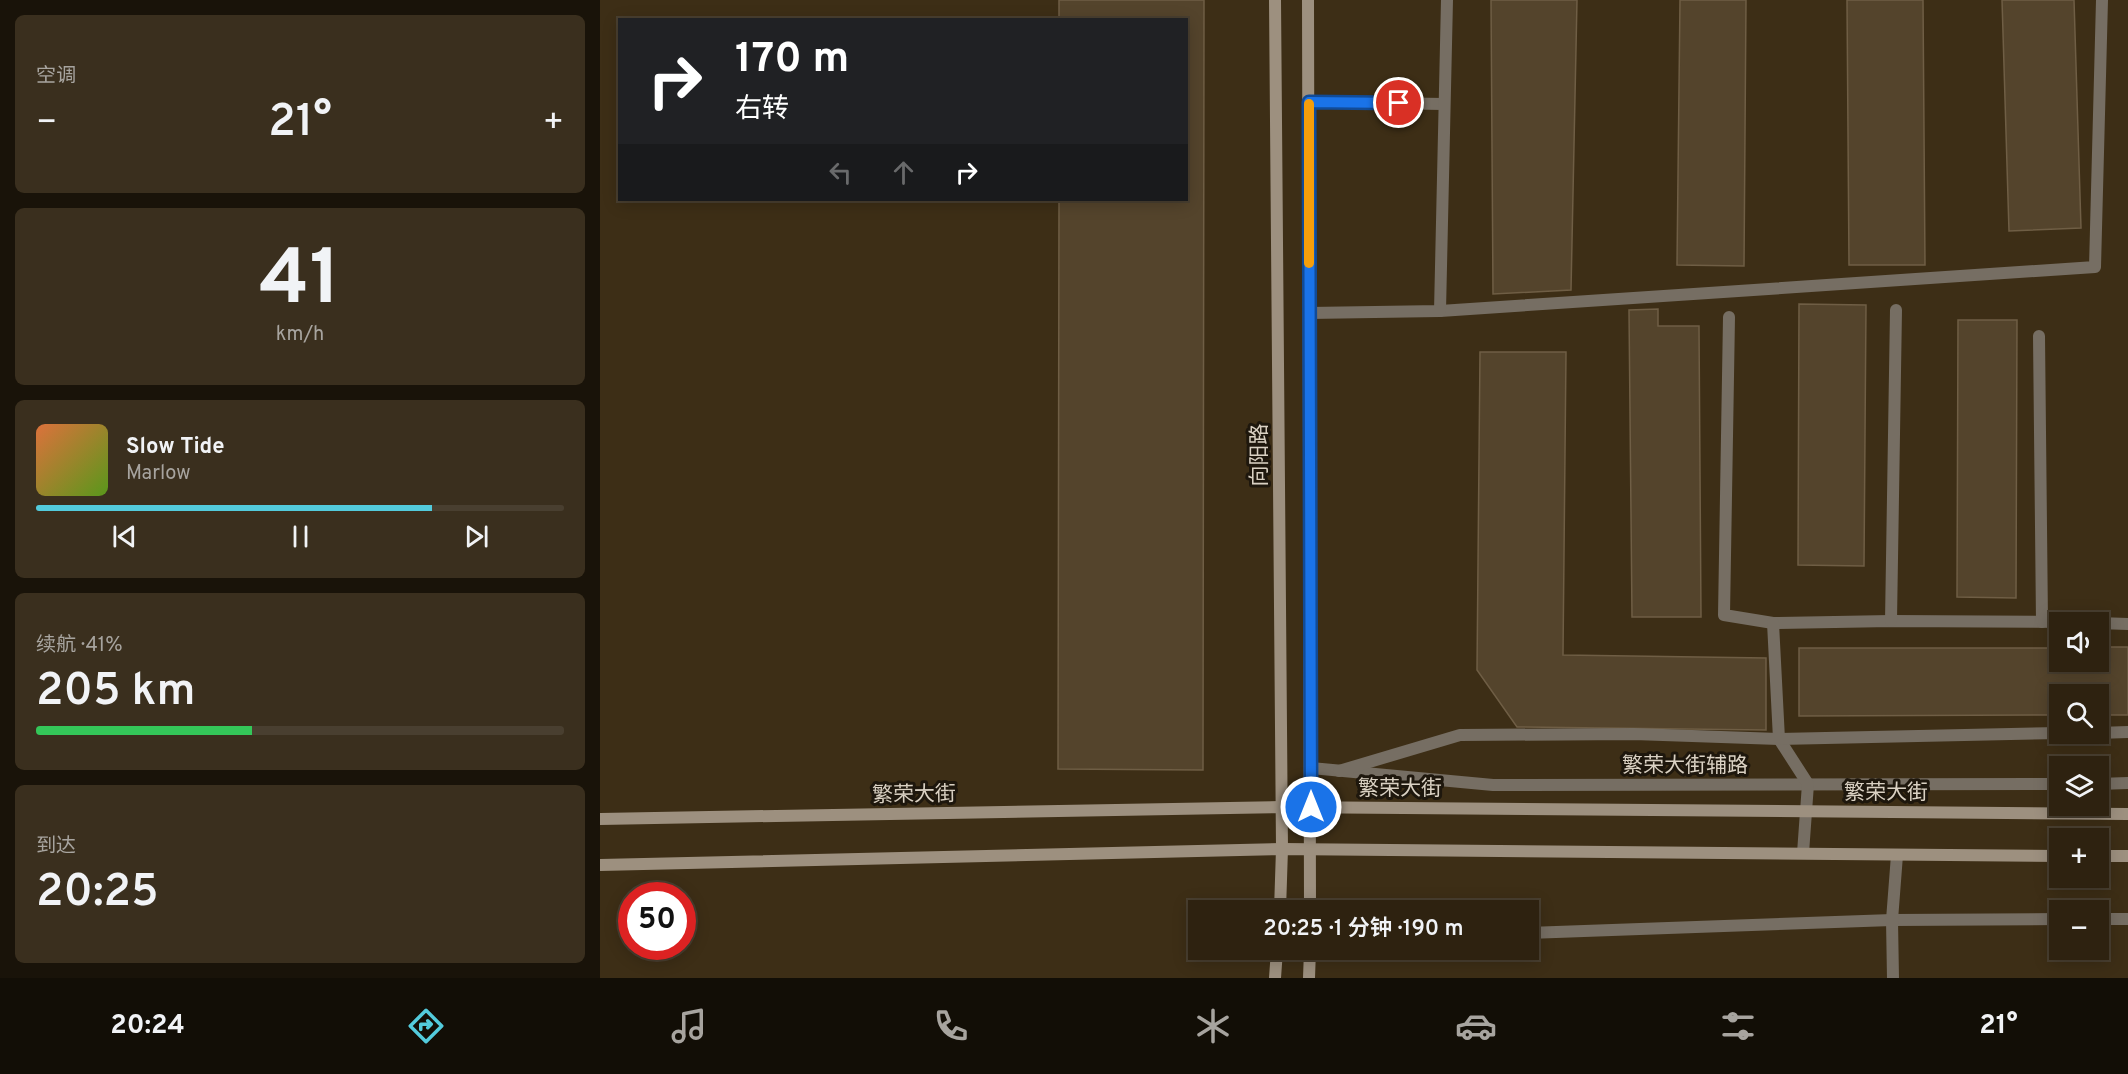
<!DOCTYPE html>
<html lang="zh">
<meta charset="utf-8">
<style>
:root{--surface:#2e2210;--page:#3a2f1e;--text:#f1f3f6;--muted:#a7a49f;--line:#493f30;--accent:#53cbdc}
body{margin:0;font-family:Overpass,"Noto Sans SC",sans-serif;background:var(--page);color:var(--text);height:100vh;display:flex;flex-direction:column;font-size:22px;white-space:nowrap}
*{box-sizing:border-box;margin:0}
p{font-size:20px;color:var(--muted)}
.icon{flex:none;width:33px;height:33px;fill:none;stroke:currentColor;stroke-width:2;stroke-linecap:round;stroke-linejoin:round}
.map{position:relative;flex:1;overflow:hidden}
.side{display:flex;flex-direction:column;gap:15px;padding:15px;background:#191309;width:600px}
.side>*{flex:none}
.top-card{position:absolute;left:18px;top:18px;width:570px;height:183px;border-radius:0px;box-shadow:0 3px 15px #0003,0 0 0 2px var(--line);background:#202124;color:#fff;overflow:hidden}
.fabs{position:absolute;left:1449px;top:612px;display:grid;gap:12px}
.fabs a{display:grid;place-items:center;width:60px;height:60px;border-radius:0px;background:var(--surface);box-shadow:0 3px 15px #0003,0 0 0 2px var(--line);font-size:30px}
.speed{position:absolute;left:18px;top:882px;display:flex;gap:12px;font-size:30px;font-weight:700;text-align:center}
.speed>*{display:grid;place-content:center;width:78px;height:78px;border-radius:50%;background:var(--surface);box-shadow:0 3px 15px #0003,0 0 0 2px var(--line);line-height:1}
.speed .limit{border:9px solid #d22;background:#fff;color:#111}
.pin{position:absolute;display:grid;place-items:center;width:51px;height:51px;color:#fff;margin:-26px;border:3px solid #fff;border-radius:50%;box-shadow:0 2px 6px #0007}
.me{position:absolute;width:66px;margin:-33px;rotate:0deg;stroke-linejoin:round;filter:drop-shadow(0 0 4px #0008)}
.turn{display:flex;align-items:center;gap:21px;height:126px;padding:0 18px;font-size:27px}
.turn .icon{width:78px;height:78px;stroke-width:2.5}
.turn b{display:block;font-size:42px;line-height:51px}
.lanes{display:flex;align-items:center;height:57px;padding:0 18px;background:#0003;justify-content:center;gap:30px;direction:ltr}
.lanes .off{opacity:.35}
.big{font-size:45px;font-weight:600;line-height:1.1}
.side .tile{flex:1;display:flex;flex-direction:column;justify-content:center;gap:9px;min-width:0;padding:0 21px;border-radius:9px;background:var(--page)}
.side .dial{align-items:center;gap:0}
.dial b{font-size:78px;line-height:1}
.song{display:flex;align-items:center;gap:18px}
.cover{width:72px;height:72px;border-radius:9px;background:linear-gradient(135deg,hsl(20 70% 55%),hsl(90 70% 35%))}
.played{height:6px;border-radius:3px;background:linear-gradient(90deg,var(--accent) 75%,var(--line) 75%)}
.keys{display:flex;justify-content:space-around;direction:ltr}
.heat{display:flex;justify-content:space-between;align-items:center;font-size:33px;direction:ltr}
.charge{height:9px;border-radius:4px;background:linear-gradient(90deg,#34c759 41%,var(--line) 0)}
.trip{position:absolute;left:588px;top:900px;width:351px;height:60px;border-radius:0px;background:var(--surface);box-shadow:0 3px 15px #0003,0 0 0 2px var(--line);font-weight:600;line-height:60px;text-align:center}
.dock{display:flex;height:96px;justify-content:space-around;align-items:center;background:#120e06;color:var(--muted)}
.dock .icon{width:42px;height:42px}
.dock .selected{color:var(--accent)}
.dock b{font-size:27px;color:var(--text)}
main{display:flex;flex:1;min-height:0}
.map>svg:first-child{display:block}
</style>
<main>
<section class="side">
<div class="tile"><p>空调</p>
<div class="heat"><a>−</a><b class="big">21°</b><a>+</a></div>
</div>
<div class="tile dial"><b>41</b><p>km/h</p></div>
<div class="tile">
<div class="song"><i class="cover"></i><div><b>Slow Tide</b><p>Marlow</p></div></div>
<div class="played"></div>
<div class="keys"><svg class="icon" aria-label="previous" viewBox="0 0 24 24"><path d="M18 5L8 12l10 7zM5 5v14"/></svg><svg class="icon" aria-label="pause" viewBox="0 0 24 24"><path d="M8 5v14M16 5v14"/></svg><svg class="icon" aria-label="next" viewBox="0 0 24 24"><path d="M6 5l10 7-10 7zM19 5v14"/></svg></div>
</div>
<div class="tile"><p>续航 · 41%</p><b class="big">205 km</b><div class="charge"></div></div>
<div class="tile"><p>到达</p><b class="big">20:25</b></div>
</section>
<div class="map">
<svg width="1528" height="978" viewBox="0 0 1528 978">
<rect width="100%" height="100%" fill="#3d2e16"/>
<g fill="#54442c" stroke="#6f5e45" stroke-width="1.5">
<polygon points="459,0 604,0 603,770 458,769 459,200 586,200 586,20 459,20"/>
<polygon points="891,0 977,0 971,290 893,294"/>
<polygon points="1080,0 1146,0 1144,266 1077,265"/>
<polygon points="1247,0 1323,0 1325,265 1249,265"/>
<polygon points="1402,0 1474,0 1481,228 1409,231"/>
<polygon points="1199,304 1266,305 1264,566 1198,565"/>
<polygon points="1058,309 1058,326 1099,326 1101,617 1032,617 1029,310"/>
<polygon points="1358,320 1417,320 1416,598 1357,597"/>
<polygon points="880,352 966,352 963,655 1166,658 1166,730 917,727 877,670"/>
<polygon points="1498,647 1528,647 1528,715 1498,715 1498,694 1460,694 1460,715 1199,716 1199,648 1460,648 1460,662 1498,662"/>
</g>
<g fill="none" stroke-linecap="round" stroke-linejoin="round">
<g stroke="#766e63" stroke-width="12">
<polyline points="711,768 893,785 1460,784"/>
<polyline points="1498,784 1528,783"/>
<polyline points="1498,919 1528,919"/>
<polyline points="928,933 1292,920 1460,919"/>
</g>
<g stroke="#766e63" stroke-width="12">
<polyline points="709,102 844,104"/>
<polyline points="840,311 1495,267 1502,0"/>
<polyline points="709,313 840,311 847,0"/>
<polyline points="1129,317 1124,615 1173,623 1291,621 1479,622"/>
<polyline points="1439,336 1442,622"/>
<polyline points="1291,621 1296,310"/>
<polyline points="1173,623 1179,739 1208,784 1203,853"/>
<polyline points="1498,623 1528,624"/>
<polyline points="1498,733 1528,732"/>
<polyline points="739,771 860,735 1034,734 1179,739 1460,733"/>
<polyline points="1293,978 1292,920 1297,855"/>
</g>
<g stroke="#9d907f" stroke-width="12">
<polyline points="675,0 682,849 680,910"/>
<polyline points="708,0 710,910"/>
<polyline points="0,819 681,807 1528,814"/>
<polyline points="1498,856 1528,856"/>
<polyline points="0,865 682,849 1460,856"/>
<polyline points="675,978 677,950"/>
<polyline points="709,978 710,950"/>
</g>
</g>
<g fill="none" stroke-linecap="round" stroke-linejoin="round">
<g stroke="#114b97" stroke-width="15">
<polyline id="route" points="711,807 709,102 799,103"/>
</g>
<use href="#route" stroke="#1a73e8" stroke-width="10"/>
<polyline stroke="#f59e0b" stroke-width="10" points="709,104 709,263"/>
</g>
<g text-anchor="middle" stroke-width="6" stroke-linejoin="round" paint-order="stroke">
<g font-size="21" fill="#dad1c3" stroke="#1e170d">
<text transform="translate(659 455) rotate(-90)" y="7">向阳路</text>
<text x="1085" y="772">繁荣大街辅路</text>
<text x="800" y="795">繁荣大街</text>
<text x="1286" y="799">繁荣大街</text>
<text transform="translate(314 794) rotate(-1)" y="7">繁荣大街</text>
</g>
</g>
</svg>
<div class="fabs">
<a><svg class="icon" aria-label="sound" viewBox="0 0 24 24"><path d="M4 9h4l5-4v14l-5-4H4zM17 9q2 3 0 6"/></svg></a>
<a><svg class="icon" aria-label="search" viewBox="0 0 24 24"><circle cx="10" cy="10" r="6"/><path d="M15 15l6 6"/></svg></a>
<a><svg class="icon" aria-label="layers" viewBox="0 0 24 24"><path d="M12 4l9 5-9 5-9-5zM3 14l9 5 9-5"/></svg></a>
<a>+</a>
<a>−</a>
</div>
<div class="speed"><div class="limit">50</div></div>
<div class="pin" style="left:799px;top:103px;background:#d93025"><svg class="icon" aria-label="arrive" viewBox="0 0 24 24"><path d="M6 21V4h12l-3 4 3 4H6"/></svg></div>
<svg class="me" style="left:711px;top:807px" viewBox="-20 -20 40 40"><circle r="17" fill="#1a73e8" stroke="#fff" stroke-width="3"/><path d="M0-11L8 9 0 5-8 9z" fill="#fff"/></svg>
<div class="trip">20:25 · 1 分钟 · 190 m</div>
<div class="top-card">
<div class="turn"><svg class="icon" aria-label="right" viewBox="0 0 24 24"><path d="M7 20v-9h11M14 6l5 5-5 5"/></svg><div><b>170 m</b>右转</div></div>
<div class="lanes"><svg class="icon off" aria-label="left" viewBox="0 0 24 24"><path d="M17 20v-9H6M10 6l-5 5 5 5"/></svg><svg class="icon off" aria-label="ahead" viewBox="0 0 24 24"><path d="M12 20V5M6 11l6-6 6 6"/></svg><svg class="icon" aria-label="right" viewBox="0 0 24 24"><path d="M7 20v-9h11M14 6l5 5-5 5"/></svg></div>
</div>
</div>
</main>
<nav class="dock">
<b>20:24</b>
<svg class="icon selected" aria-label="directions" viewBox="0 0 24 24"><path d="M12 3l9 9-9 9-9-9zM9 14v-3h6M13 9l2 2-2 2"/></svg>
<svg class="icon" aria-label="music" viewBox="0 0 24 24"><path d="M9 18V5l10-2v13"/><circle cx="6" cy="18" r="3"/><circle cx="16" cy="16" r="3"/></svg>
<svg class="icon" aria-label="phone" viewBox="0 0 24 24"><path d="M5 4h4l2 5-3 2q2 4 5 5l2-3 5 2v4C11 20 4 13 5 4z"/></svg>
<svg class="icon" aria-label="climate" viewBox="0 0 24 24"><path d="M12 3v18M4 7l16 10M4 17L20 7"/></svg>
<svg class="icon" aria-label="car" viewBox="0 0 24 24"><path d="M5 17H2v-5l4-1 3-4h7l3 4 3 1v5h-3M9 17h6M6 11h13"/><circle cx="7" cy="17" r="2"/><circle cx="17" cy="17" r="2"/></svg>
<svg class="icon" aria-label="filters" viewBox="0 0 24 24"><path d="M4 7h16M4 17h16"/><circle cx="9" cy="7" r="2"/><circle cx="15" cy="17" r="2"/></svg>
<b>21°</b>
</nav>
